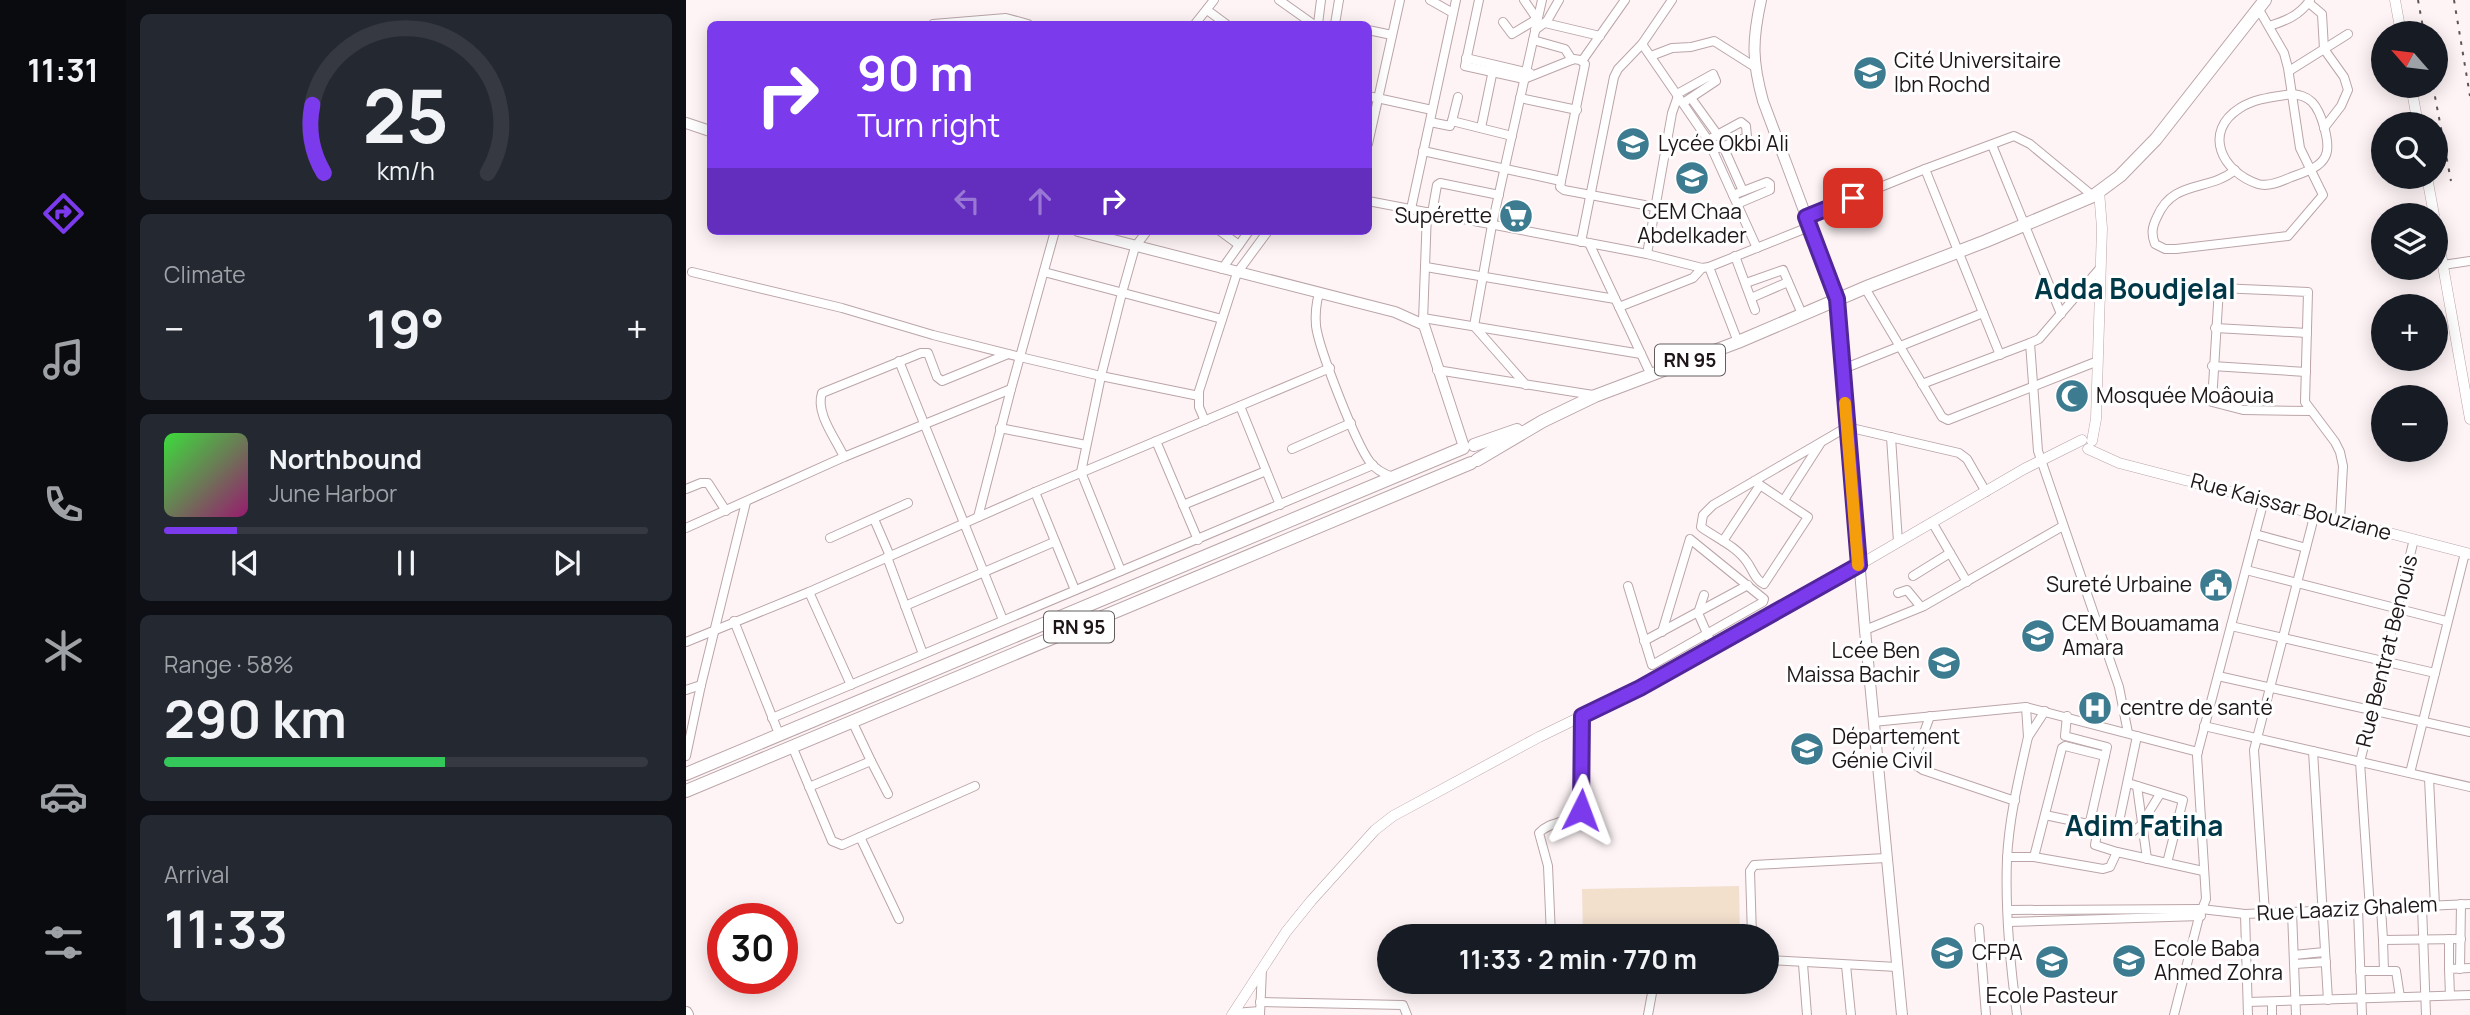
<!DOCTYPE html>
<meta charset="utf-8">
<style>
:root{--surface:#171b24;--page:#242831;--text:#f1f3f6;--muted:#9ea1a6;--line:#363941;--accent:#7c3aed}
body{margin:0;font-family:Manrope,sans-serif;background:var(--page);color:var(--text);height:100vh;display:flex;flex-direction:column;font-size:26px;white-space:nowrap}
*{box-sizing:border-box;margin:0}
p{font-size:23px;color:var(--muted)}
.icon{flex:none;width:38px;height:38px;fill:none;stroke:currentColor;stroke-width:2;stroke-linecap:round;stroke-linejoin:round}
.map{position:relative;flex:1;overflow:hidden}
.details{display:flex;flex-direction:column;gap:14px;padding:14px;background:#0d0f14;width:560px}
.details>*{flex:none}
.hud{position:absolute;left:21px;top:21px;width:665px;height:214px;border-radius:10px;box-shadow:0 4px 18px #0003;background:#7c3aed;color:#fff;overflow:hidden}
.needle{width:46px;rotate:298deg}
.fabs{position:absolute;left:1685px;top:21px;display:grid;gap:14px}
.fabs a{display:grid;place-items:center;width:77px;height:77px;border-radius:50%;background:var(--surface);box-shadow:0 4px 18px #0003;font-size:35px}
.speed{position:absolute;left:21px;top:903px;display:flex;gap:14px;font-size:35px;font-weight:700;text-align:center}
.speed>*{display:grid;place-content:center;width:91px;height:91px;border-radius:50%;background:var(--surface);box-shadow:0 4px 18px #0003;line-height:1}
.speed .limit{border:10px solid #d22;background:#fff;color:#111}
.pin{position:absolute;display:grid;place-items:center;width:60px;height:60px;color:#fff;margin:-30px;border-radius:14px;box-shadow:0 4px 10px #0006}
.me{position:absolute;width:77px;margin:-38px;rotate:3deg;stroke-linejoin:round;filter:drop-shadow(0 0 5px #0008)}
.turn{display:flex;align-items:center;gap:24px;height:147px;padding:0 35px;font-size:32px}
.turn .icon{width:91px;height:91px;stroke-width:2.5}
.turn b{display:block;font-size:49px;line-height:60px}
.lanes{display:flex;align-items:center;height:66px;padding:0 35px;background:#0003;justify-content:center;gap:35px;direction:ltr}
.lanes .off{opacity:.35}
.big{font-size:52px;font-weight:700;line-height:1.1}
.details .card{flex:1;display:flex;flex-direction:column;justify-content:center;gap:10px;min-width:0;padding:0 24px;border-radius:10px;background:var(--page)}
.details .dial{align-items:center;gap:0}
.dial svg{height:182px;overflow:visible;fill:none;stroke:var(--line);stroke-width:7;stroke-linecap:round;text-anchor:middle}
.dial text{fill:var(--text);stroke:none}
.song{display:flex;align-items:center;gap:21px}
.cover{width:84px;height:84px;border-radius:10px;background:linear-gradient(135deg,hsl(120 70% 55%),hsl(320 70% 35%))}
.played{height:7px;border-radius:4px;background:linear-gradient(90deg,var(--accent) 15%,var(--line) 15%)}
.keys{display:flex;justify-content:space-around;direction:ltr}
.heat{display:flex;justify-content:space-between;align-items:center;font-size:38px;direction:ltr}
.charge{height:10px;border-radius:5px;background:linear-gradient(90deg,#34c759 58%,var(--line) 0)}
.trip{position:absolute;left:691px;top:924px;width:402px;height:70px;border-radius:35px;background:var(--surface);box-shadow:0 4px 18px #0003;font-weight:700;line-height:70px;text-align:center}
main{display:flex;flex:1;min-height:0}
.dock{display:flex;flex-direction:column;width:126px;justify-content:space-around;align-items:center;background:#090b0e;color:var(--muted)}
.dock .icon{width:49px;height:49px}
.dock .selected{color:var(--accent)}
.dock b{font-size:32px;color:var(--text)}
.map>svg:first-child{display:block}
</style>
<main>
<nav class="dock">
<b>11:31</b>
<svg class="icon selected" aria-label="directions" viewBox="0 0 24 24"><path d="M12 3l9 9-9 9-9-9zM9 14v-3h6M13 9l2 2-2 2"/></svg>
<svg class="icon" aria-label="music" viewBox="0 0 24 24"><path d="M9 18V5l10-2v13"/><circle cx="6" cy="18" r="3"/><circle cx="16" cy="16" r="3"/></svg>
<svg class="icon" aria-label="phone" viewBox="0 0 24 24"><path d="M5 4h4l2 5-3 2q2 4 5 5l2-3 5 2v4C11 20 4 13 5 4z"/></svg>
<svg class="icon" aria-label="climate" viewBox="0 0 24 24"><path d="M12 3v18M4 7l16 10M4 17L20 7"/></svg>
<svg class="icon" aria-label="car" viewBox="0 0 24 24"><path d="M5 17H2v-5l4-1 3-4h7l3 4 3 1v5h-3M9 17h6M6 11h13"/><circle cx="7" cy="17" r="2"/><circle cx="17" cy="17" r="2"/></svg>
<svg class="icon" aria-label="filters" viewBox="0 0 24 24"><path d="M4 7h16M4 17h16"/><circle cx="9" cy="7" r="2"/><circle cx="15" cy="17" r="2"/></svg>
</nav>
<section class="details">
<div class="card dial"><svg viewBox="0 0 100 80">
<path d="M14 69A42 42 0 1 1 86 69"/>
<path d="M14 69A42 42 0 0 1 9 39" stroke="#7c3aed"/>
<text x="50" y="56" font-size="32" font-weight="700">25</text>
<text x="50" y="72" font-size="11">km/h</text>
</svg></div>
<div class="card"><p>Climate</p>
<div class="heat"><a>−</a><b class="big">19°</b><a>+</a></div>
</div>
<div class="card">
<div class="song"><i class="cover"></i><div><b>Northbound</b><p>June Harbor</p></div></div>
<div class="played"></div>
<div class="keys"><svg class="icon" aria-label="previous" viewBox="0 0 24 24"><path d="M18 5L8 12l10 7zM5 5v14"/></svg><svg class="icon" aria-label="pause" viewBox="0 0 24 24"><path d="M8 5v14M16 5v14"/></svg><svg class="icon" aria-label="next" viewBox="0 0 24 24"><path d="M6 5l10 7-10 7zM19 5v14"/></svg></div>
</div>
<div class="card"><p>Range · 58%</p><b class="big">290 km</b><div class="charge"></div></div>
<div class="card"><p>Arrival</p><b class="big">11:33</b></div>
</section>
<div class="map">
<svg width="1784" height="1015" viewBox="0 0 1784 1015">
<rect width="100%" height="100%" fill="#fef4f6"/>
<polygon fill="#f2dfcc" points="1053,886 1054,936 897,936 896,889"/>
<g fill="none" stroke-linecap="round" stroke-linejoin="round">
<g stroke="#bba5a8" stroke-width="10">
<g id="minor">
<polyline points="593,0 627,24"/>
<polyline points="744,0 767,13"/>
<polyline points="1623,3 1636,14 1638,49 1658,77 1662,90 1655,106 1638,128"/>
<polyline points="521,10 540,24"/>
<polyline points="817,22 826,34 851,19 838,0"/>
<polyline points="859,23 914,36"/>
<polyline points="247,24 320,18 342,24"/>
<polyline points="509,24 528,0"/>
<polyline points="632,24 635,0"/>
<polyline points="649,24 653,0"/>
<path d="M 1583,26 C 1600,21 1614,15 1624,0"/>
<polyline points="682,30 706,35"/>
<polyline points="849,30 861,21 873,0"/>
<polyline points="847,40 879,49 886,60"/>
<polyline points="956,44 1022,140 1071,248"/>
<polyline points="965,56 986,48 1005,47 1028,41 1069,67"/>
<polyline points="780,58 844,73"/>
<polyline points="896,61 939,0"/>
<polyline points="1603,71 1662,34"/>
<polyline points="991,94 1027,74 1030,81 997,103"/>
<path d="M 1606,94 C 1613,95 1620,96 1626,102 C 1635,111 1646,145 1639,157 C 1633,169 1615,173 1603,178 C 1594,182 1582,187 1572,184 C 1536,172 1516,132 1554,108 C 1570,98 1588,97 1606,94 Z"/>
<polyline points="682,96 746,110"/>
<polyline points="834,98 891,110"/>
<polyline points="1005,98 1031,134"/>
<polyline points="766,121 772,97"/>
<polyline points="744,122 764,126 766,121 826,136"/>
<polyline points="795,128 807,70"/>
<polyline points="1022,140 1055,122 1060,126 1061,137 1027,150"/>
<polyline points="682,144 714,0"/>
<polyline points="1306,145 1375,314"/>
<polyline points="1037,146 1057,191"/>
<polyline points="737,151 875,181 899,64 894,60 888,59 838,79 779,66 793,0"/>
<polyline points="1239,169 1314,355"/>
<path d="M 1549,170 C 1523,192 1487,179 1471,217 C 1466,227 1465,234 1469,244 L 1479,249 L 1490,249 L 1602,236 L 1637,195 L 1614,148 L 1602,68 L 1598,53 L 1572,8"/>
<polyline points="875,181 874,187 878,190 969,207"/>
<polyline points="1047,195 1081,182 1084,184 1084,190 1051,204"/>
<polyline points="682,201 961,254 1016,268 1023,267 1123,227"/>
<polyline points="725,209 770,0"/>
<polyline points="746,213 751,185 754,183 813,195"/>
<polyline points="1120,217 1239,169 1328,136 1344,144 1407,196"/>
<polyline points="534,231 553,245"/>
<polyline points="895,242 928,77 932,69 956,44 986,0"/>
<polyline points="903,243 965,375"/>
<polyline points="961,254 986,113 992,96"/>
<polyline points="1049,256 1069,310"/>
<polyline points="1757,265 1784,261"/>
<polyline points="740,267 929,299"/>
<polyline points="1023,267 1052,342"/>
<polyline points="1415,267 1353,339 1344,343 1352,451 1433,687 1442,733"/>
<polyline points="536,269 563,231"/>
<polyline points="6,272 156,308 247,335 334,357 415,376 513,396"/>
<polyline points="358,272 536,319"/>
<polyline points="1060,283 1097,270 1116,314"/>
<polyline points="1179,288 1256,417 1262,420 1412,361"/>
<path d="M 633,293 C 630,304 629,314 630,326 C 633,349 670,444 684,462 C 690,470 698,474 707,477"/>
<polyline points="1065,298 1102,282"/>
<polyline points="933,307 1007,278 1016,268"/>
<polyline points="737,318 955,354"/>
<polyline points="737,321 741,212"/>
<polyline points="1529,328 1621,333"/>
<polyline points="213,361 317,620"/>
<polyline points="1526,366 1620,372"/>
<polyline points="1157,369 1297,313"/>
<polyline points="751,370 907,395"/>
<polyline points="1236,384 1344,343"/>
<polyline points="840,385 788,326 806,225 856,0"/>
<polyline points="554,406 594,505"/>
<polyline points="1625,411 1557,410 1526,402 1533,288 1622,292 1619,402 1649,442 1654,452 1657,466 1654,520"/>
<polyline points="519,421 513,407 513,391 551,273 582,231"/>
<polyline points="314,428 400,445"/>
<polyline points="1205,437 1212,542"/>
<polyline points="470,441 512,540"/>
<polyline points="606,449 665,423"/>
<path d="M 158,457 C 150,439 129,413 136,393 L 235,353 L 242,353 L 251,377 L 256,381 L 322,354"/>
<path d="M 1068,481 L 1122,517 L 1078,584 C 1069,580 1067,570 1061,562 C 1050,546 1030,538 1015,527 L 1017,515 L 1027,505 L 1161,427 L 1273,453 L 1281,459 L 1300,492"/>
<polyline points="0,489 15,483 22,483 40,511"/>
<polyline points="349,492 389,590"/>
<polyline points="1098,500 1134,444"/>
<polyline points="497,505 580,471"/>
<polyline points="292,517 325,389 369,231"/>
<polyline points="188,519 204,556"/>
<polyline points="1246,522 1281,582"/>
<polyline points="0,528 158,457 325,389"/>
<polyline points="1569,534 1620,548"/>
<polyline points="144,538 222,503"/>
<polyline points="1037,541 1074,485"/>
<polyline points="201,557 237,654"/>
<polyline points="1560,570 1760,621"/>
<polyline points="435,571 395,472 415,376 436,293 449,247 461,231"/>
<polyline points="1227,576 1264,553"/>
<polyline points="942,586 966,665 1077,602 1078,599 1004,539 976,632"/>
<polyline points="123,592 165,685"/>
<polyline points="1212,593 1221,590 1235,607"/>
<polyline points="1018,595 1012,613 1027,647"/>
<polyline points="219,606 368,542"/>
<polyline points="48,621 93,734"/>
<polyline points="1545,626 1749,673"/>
<polyline points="1179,630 1238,606 1377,526"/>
<polyline points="958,641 1062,585"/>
<polyline points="0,642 123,592 349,492 644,368"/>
<polyline points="1532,676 1784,732"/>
<polyline points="0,690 15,685"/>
<polyline points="1340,707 1342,737 1359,711"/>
<polyline points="1244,716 1230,755 1231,766 1237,770 1329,801"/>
<polyline points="1381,716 1379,736 1421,747 1403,826"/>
<polyline points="86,718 687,465"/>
<polyline points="1187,722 1340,707 1512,752"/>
<polyline points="1518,726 1784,787"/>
<polyline points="106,746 146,841 156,845 289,786"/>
<polyline points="1627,751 1642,1000"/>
<polyline points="0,756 15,685 60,502"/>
<polyline points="185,761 202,794"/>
<polyline points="1724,773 1779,553"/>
<polyline points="1743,778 1749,906"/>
<polyline points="1442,783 1497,800 1481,863"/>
<polyline points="1451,786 1461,859"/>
<polyline points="123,787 185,761 166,721"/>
<polyline points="1359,815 1445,833 1455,825 1474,794"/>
<polyline points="1412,828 1409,845 1431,852"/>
<polyline points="1431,831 1451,736"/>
<polyline points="174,837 213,919"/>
<polyline points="1321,857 1348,857 1417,869 1424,867 1431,852 1517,871"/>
<polyline points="1348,857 1376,748 1379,746 1419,756"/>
<polyline points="1736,906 1740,1015"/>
<polyline points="1695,908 1697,940 1775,939"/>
<polyline points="1672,909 1676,1015"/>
<polyline points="1684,909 1674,762 1728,539"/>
<polyline points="1322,910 1515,909 1559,914 1784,904"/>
<polyline points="1606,912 1610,1015"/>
<polyline points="1579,913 1568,750 1629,513"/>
<polyline points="1559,914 1562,1015"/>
<polyline points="1323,922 1515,916"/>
<polyline points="1293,928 1300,1015"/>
<path d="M 865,936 L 862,866 L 853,833 C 864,820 885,824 895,810 L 896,716"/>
<polyline points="1066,936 1064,871 1068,865 1200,858"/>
<polyline points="1763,939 1763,969"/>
<polyline points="1697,940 1698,971"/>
<polyline points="1608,955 1638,952"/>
<polyline points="1082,960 1211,967"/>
<polyline points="1117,964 1121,1015"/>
<polyline points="1609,964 1640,962"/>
<polyline points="1160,965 1165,1015"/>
<polyline points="1774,969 1775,904"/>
<polyline points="1674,971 1710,971 1714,997"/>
<polyline points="1764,995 1763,969 1784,968"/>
<polyline points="574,1002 717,1005 721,1015"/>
<polyline points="1562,1002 1784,995"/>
<polyline points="1586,1002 1586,1015"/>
<polyline points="548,1013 574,1011"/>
<polyline points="574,1015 576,969"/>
<polyline points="962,1015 968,982"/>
<path d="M 1331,1015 C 1324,964 1319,910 1321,859 C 1323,818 1333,777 1342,737"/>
<polyline points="1488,1015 1513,917 1520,899 1511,755 1578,500"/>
</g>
</g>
<g stroke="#bba5a8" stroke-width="11">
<g id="tertiary">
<polyline points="1709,0 1715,33"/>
<polyline points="1725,86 1732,124"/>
<polyline points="1741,177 1748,215"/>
<polyline points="1750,226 1784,419"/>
<polyline points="1406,441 1410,419 1416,228 1413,191"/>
<polyline points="1402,449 1433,463 1784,554"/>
<polyline points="546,1015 600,932 625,901 689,830 707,816 853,737 954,688 1173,565 1338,469 1396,440"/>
</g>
</g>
<g stroke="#bba5a8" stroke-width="12">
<g id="secondary">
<path d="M 1075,0 C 1066,41 1066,61 1077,101 L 1151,299 L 1179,630 L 1216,1015"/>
<polyline points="0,123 24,131"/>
<polyline points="392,231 709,312 738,325 778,447"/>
</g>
</g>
<g stroke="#bba5a8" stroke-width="14">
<g id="primary">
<polyline points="788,445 831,430"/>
<polyline points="791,460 857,421 909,396 1052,342 1183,286 1300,241 1407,196 1434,176 1470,139 1579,0"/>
</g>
</g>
<g stroke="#bba5a8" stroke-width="14">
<g id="trunk">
<polyline points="0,774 777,448"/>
<polyline points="0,791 785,463"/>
<polyline points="0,1013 1,1015"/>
</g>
</g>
<use href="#minor" stroke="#fff" stroke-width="8"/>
<use href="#tertiary" stroke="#fff" stroke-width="10"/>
<use href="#secondary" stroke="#fff" stroke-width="10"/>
<use href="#primary" stroke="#fff" stroke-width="12"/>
<use href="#trunk" stroke="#fff" stroke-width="12"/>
<g stroke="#5e5557" stroke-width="2" stroke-dasharray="3.5 7" stroke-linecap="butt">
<polyline points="1732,0 1738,33"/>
<polyline points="1768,0 1784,96"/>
<polyline points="1747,86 1765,181"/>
</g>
</g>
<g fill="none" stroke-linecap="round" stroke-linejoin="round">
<g stroke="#51269a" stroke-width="18">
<polyline id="route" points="895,810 896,716 954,688 1173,565 1151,299 1120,217 1167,198"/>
</g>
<use href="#route" stroke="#7c3aed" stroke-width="12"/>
<polyline stroke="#f59e0b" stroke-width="12" points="1159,403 1172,565"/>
</g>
<defs>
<g id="university-disc" transform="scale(1.75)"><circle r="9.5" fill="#3d7b90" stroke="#fff"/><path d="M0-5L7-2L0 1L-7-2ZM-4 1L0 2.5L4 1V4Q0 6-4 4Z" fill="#fff"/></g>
<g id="supermarket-disc" transform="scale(1.75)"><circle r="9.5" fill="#3d7b90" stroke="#fff"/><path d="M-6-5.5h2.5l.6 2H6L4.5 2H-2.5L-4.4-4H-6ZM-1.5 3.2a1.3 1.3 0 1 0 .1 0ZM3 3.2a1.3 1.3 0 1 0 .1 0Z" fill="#fff"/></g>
<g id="mosque-disc" transform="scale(1.75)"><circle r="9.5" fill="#3d7b90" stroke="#fff"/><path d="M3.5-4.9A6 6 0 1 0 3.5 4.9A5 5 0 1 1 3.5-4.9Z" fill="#fff"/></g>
<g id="civic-disc" transform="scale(1.75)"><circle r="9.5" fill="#3d7b90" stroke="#fff"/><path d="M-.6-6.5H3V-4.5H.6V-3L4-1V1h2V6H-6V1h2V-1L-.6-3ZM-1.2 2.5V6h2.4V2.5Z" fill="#fff"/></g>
<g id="school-disc" transform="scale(1.75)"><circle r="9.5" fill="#3d7b90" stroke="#fff"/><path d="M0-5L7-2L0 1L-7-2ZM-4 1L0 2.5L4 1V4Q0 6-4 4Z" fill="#fff"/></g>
<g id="hospital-disc" transform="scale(1.75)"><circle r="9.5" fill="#3d7b90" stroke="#fff"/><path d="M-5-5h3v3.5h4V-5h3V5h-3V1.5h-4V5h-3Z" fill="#fff"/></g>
</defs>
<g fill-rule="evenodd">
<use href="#university-disc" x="1184" y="73"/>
<use href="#university-disc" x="947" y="144"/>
<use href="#university-disc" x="1006" y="178"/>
<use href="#supermarket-disc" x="830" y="216"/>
<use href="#mosque-disc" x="1386" y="396"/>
<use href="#civic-disc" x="1530" y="585"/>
<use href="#school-disc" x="1352" y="636"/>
<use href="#school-disc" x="1258" y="663"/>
<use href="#hospital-disc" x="1409" y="708"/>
<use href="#university-disc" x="1121" y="749"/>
<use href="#university-disc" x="1261" y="953"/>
<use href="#school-disc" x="1443" y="961"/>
<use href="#school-disc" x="1366" y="962"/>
</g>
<g text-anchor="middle" stroke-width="6" stroke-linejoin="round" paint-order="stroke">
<g fill="#fff" stroke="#625c5d" stroke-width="2">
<rect x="969" y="344.5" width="70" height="31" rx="5"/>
<rect x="358" y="611.5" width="70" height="31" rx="5"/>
</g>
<g font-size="19" font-weight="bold" fill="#1e1617">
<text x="1004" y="367">RN 95</text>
<text x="393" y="634">RN 95</text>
</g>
<g font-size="21" fill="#1e1617" stroke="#fff" text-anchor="start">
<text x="1208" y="68">Cité Universitaire<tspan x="1208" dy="24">Ibn Rochd</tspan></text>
<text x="972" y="151">Lycée Okbi Ali</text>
<text x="1006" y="219" text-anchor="middle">CEM Chaa<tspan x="1006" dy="24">Abdelkader</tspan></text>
<text x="806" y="223" text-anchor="end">Supérette</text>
<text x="1410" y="403">Mosquée Moâouia</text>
<text x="1506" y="592" text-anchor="end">Sureté Urbaine</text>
<text x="1376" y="631">CEM Bouamama<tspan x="1376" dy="24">Amara</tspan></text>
<text x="1234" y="658" text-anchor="end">Lcée Ben<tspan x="1234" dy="24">Maissa Bachir</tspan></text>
<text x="1434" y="715">centre de santé</text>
<text x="1146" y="744">Département<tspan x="1146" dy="24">Génie Civil</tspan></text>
<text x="1468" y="956">Ecole Baba<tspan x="1468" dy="24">Ahmed Zohra</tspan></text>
<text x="1286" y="960">CFPA</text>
<text x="1366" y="1003" text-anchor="middle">Ecole Pasteur</text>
</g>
<g font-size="21" fill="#1e1617" stroke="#fff">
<text transform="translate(1605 507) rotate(15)" y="7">Rue Kaissar Bouziane</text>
<text transform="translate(1701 651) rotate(-76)" y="7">Rue Bentrat Benouis</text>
<text transform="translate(1661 909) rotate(-3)" y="7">Rue Laaziz Ghalem</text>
</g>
<g font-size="28" font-weight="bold" fill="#003848" stroke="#fff">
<text x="1449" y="299">Adda Boudjelal</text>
<text x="1458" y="836">Adim Fatiha</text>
</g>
</g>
</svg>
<div class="fabs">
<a><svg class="needle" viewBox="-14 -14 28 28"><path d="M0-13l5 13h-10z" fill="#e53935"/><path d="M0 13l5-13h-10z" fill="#9ea1a6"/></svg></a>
<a><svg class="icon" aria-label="search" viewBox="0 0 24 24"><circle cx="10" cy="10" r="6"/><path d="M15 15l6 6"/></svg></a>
<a><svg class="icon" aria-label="layers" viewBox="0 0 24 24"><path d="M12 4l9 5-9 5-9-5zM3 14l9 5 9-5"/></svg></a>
<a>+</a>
<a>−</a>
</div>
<div class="speed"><div class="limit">30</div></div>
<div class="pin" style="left:1167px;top:198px;background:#d93025"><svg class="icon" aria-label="arrive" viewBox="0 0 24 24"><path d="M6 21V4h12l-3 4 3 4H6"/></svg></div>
<svg class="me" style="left:895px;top:810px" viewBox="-20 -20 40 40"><path d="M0-17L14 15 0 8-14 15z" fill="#7c3aed" stroke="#fff" stroke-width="4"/></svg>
<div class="trip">11:33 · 2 min · 770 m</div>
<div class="hud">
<div class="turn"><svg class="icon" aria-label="right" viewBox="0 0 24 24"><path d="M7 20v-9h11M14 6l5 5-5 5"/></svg><div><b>90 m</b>Turn right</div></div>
<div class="lanes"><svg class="icon off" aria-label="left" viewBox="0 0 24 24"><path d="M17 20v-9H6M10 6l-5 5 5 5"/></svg><svg class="icon off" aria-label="ahead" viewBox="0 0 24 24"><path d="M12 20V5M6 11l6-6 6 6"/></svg><svg class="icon" aria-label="right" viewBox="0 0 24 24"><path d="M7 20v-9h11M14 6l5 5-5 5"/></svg></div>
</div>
</div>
</main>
